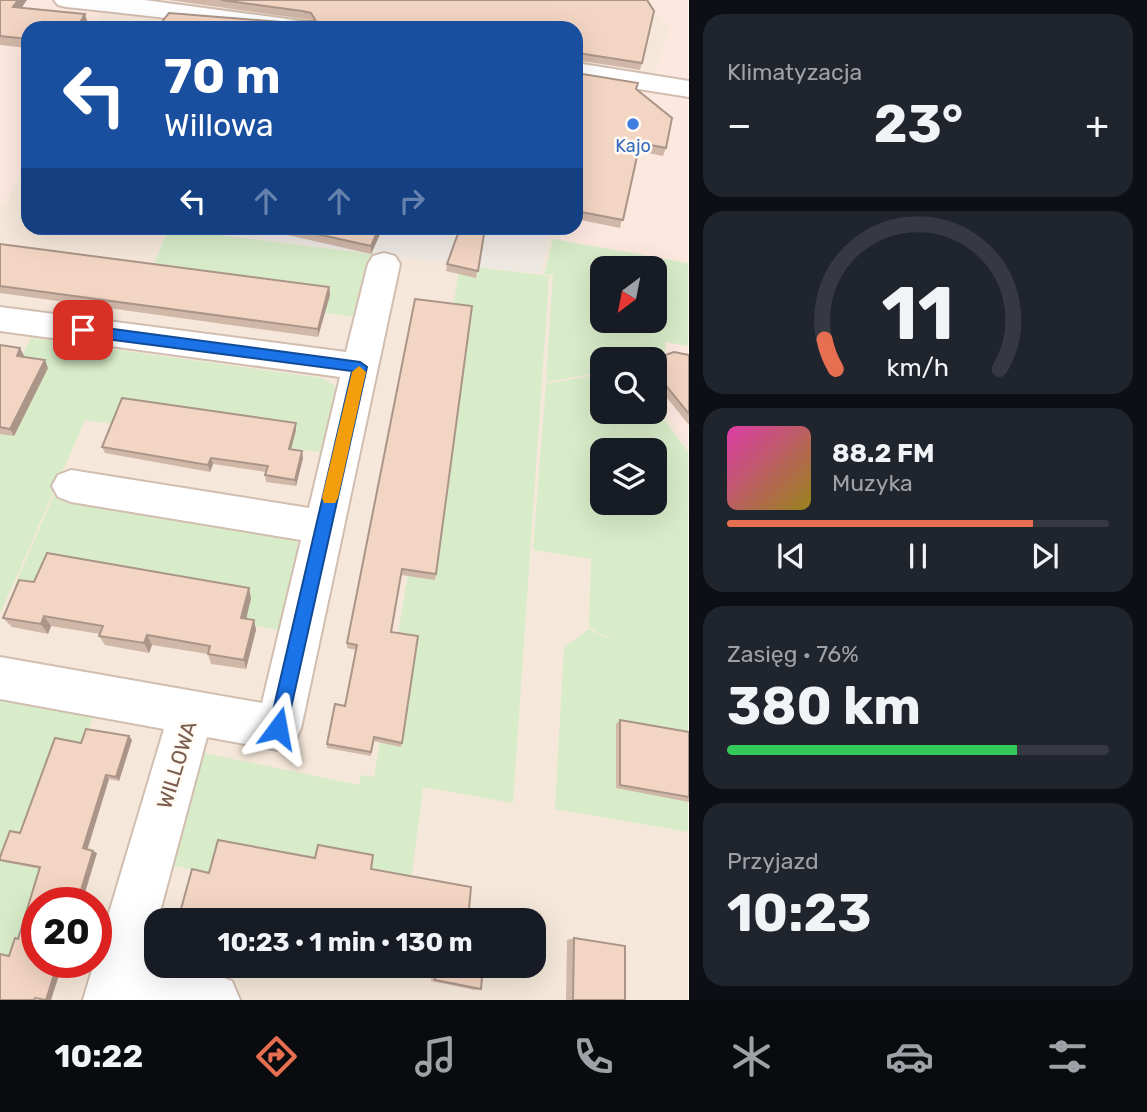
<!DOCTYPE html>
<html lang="pl">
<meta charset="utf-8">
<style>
:root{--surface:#171b24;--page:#20242c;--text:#f1f3f6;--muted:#9ea1a6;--line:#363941;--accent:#e76f51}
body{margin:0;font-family:Rubik,sans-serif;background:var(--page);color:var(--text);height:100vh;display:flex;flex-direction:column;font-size:26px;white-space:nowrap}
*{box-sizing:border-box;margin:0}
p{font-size:23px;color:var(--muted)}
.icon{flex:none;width:38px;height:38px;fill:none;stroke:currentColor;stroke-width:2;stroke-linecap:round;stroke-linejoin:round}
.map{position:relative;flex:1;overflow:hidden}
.panel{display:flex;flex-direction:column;gap:14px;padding:14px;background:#0d0f14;width:458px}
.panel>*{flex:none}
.hud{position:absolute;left:21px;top:21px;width:562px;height:214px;border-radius:21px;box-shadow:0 7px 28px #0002;background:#1a4fa0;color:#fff;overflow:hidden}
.needle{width:46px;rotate:212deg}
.buttons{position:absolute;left:590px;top:256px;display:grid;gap:14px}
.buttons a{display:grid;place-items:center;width:77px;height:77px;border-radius:14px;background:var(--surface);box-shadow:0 7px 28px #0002;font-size:35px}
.speed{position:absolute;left:21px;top:887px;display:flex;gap:14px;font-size:35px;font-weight:700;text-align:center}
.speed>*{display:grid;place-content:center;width:91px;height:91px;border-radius:50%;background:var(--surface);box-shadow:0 7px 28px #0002;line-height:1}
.speed .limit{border:10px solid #d22;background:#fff;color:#111}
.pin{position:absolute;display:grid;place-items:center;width:60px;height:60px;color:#fff;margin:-30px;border-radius:14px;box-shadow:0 4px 10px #0006}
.me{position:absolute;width:77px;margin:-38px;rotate:13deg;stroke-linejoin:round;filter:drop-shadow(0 0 5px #0008)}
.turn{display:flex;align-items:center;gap:24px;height:147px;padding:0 28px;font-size:32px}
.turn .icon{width:91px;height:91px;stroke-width:2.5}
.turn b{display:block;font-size:49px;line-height:60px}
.lanes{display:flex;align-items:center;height:66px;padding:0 28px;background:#0003;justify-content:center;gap:35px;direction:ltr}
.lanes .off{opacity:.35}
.big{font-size:52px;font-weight:700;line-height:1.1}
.panel .widget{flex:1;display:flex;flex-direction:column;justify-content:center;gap:10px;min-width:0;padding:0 24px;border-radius:21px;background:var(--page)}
.panel .dial{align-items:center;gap:0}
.dial svg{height:182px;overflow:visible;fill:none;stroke:var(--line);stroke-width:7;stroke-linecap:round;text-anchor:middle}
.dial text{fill:var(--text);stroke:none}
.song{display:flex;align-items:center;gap:21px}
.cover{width:84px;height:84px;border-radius:10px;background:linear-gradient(135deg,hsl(320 70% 55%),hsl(50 70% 35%))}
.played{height:7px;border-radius:4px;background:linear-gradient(90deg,var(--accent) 80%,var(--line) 80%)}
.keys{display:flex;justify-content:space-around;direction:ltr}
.heat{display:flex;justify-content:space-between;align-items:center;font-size:38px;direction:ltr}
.charge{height:10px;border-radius:5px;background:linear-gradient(90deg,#34c759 76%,var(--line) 0)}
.trip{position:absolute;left:144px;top:908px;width:402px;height:70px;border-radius:21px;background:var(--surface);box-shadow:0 7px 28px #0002;font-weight:700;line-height:70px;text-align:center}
.menu{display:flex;height:112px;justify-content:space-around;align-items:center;background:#090b0e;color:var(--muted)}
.menu .icon{width:49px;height:49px}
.menu .on{color:var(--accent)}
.menu b{font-size:32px;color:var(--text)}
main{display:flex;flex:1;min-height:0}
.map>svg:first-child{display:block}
</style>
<main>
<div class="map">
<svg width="689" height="1000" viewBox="0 0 689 1000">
<rect width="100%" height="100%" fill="#fdf6ec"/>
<path fill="#f5e8da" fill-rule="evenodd" d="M 0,0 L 688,0 L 688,1000 L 0,1000 ZM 28,28 L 576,28 L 576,228 L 28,228 ZM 602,268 L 654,268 L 654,320 L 602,320 ZM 602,359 L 654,359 L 654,411 L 602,411 ZM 602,450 L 654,450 L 654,502 L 602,502 ZM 37,903 L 96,903 L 96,962 L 37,962 ZM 156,920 L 534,920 L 534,966 L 156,966 Z"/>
<g fill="#fde8e0" fill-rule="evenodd">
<polygon points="0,0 108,0 94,28 28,28 28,159 4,206 0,206"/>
<path d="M 647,0 L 688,0 L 688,443 L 655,400 L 654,359 L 622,359 L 552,269 L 562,228 L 576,228 L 576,169 L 599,70 L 654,78 L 670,29 ZM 602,268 L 654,268 L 654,320 L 602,320 Z"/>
</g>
<polygon fill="#efe9e4" points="166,228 552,228 540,274"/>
<g fill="#d8ecc9" fill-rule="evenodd">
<polygon points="169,229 372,254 357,317 142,290"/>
<path d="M 553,239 L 688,263 L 688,346 L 666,342 L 664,360 L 655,363 L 654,359 L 602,359 L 602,372 L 546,382 L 553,275 L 544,274 ZM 602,268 L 654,268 L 654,320 L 602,320 Z"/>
<polygon points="460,265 549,276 513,803 423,787 407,913 169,865 199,752 359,785 361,775 374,777"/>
<polygon points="31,338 322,378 334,385 339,398 326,453 85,420 0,614 0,398"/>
<path d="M 602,374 L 602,411 L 654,411 L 655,408 L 688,452 L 688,832 L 555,809 L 564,647 L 589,629 L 618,643 L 589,627 L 591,559 L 533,550 L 546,384 ZM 602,450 L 654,450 L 654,502 L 602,502 Z"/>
<polygon points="54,495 292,534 301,549 280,630 14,587"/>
<polygon points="0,693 95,711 0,1000"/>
</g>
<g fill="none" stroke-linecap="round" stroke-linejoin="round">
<g stroke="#d1beb0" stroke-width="4">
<g id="minor">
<path d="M 54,0 L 144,0 L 302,21 L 311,23 L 314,28 C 231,28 149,15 66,7 L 58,5 Z"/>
<polygon points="576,63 689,81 689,97 576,79"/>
<path d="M 384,253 L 395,256 L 400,264 L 301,728 L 294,744 L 278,750 L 207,737 L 147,960 L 156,962 L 156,966 C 183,966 207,971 232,981 L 240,1000 L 83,1000 L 164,729 L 0,699 L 0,657 L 262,703 L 301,540 L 71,502 L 58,497 L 52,486 L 58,475 L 71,470 L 309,508 L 340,377 L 0,331 L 0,307 L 346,352 L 368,264 L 373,256 Z"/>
</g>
</g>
<use href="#minor" fill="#fff" fill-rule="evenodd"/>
</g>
<g fill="#d1b7a8">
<polygon points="0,0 21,8 88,24 85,28 28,28 28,48 0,45"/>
<polygon points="169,0 647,0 642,63 640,70 576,60 282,22 312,20"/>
<polygon points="576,68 576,73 636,89 666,148 663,156 638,151 620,228 576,219"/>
<polygon points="257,228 383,228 371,254"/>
<polygon points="485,228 476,278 446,271 447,264"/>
<polygon points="0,244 329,287 330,295 318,337 0,293"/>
<polygon points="415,299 436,574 435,580 401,575 391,632 418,636 401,747 373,741 371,756 327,748 327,744 345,706 356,650 347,648 347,643"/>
<polygon points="0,345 20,348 24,356 23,357 48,368 14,436 0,434"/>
<polygon points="689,355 689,425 654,382 654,359"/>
<polygon points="296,423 296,430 291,450 303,458 296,486 266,482 265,475 266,472 213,464 210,472 105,453 102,447"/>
<polygon points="34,582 251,598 246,619 254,620 256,630 246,669 211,664 208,654 152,645 149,653 105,645 99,636 100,634 51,626 48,634 12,627 3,618"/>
<polygon points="620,720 689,732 689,802 616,788 616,724"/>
<polygon points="132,740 119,781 109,779 87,849 97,853 37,962 63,962 51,1000 40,999 9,956 18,939 40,869 4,862 0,860 81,743"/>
<polygon points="574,938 625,1000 566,1000 567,940"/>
<polygon points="432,966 483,966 481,989 475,990 431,981"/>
</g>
<g fill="#aa9588">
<polygon points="18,0 27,0 16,16 13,7"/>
<polygon points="85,14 88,24 85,28 77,28"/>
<polygon points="379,228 383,228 371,254 371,246"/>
<polygon points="329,287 330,295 318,337 318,329"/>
<polygon points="20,348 24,356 20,363 17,356"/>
<polygon points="45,360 48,368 14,436 10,429"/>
<polygon points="296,423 296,430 289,456 289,449"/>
<polygon points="302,451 303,458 296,486 295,480"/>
<polygon points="211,458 213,464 210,472 208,465"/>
<polygon points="249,588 251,598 244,628 241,618"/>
<polygon points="44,616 51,626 48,634 41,624"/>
<polygon points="254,620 256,630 246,669 244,660"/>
<polygon points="147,635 152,645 149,653 144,643"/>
<polygon points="129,736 132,740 119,781 116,777"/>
<polygon points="106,775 109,779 87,851 83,848"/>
<polygon points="93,851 97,853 82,903 77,903"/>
<polygon points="58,962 63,962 51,1000 46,1000"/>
</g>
<g fill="#f3d5c3" stroke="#aa9588" stroke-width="2">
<polygon points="0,0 18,0 13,7 85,14 77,28 28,28 28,39 0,36"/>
<polygon points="221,0 647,0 654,11 642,63 578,53 576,55 576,28 157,28 169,13 282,22 316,21 311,13 302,11"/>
<polygon points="576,68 576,73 638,83 636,89 672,118 666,148 640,143 623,220 576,211"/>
<polygon points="290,228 379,228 371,246"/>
<polygon points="460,228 485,228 478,271 447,264"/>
<polygon points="0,244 329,287 318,329 0,286"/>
<polygon points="415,299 472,306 436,574 402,569 391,632 418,636 402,743 374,737 371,752 327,744 335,704 345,706 357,645 347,643"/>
<polygon points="0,345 20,348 17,356 45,360 10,429 0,427"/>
<polygon points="674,352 689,355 689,414 654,371 654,359"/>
<polygon points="122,398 296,423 289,449 302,451 295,480 265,475 268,466 211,458 208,465 102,447"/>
<polygon points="47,553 249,588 241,618 254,620 244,660 208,654 210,646 147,635 144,643 99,636 103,626 44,616 41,624 3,618 19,580 34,582"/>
<polygon points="620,720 689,732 689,797 620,785"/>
<polygon points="86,729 129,736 116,777 106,775 83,848 93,851 77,903 37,903 37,962 58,962 46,1000 35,998 34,1000 0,1000 0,954 9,956 15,938 18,939 40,867 0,860 0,857 10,831 20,833 55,738 81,743"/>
<polygon points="218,840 315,858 318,845 373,855 371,869 471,887 468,920 233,920 227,919 226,920 178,920 192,869 209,873"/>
<polygon points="574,938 625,946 625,1000 573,1000"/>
<polygon points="436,966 483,966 481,989 435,980"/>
</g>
<polygon fill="#1a73e8" stroke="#114b97" stroke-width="2" points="83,325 360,362 367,367 285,735 278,737 271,735 269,728 352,371 83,336 76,330"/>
<polygon fill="#f59e0b" points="359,366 366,372 338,498 335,503 324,503 322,498 352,372"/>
<circle fill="#3f7fe0" stroke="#fffaf3" stroke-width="2.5" cx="633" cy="124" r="7"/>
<g text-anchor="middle" stroke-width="5" stroke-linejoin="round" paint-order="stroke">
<g font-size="18" fill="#366cbe" stroke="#fffaf3">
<text x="633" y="152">Kajo</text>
</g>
<g font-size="21" fill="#7a5c4d" stroke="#fffaf3">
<text transform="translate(177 765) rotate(-73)" y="7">WILLOWA</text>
</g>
</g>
</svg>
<div class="buttons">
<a><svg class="needle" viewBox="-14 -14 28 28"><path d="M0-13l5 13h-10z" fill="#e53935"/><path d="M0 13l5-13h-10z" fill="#9ea1a6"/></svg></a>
<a><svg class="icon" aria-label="search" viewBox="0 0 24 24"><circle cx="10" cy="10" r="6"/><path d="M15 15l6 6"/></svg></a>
<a><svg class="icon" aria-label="layers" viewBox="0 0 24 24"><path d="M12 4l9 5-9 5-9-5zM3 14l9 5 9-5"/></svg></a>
</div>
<div class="speed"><div class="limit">20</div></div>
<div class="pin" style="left:83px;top:330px;background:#d93025"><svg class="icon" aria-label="arrive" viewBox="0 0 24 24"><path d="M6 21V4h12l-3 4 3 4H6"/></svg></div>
<svg class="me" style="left:278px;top:728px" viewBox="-20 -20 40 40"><path d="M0-17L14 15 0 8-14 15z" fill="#1a73e8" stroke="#fff" stroke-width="4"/></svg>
<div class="trip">10:23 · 1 min · 130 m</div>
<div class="hud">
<div class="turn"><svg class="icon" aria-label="left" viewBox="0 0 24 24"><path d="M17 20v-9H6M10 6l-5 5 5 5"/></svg><div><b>70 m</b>Willowa</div></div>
<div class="lanes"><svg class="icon" aria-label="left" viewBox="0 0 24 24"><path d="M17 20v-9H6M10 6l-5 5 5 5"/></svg><svg class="icon off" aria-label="ahead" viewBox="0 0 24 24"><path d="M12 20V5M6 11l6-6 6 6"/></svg><svg class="icon off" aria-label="ahead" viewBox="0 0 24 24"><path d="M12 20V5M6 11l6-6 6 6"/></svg><svg class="icon off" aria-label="right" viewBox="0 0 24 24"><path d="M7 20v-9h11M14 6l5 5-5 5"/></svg></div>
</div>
</div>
<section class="panel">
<div class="widget"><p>Klimatyzacja</p>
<div class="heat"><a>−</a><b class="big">23°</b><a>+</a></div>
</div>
<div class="widget dial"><svg viewBox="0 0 100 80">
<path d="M14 69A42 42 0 1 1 86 69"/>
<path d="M14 69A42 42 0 0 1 9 56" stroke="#e76f51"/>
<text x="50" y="56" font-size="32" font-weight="700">11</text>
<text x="50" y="72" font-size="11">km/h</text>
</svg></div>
<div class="widget">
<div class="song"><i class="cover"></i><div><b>88.2 FM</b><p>Muzyka</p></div></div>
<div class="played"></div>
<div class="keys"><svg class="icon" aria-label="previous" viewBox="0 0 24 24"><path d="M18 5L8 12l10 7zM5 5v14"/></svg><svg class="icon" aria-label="pause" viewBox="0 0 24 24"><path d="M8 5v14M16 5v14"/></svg><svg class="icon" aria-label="next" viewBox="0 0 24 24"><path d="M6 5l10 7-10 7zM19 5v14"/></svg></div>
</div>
<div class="widget"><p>Zasięg · 76%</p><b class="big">380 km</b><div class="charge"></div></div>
<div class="widget"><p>Przyjazd</p><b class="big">10:23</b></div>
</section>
</main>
<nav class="menu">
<b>10:22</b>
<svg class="icon on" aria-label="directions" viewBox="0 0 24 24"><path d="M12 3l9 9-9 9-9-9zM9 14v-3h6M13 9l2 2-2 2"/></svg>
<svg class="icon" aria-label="music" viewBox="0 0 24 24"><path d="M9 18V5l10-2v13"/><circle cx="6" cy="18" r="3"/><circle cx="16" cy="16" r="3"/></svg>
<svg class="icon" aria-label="phone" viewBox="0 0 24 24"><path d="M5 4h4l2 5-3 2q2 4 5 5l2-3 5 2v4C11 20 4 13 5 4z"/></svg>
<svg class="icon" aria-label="climate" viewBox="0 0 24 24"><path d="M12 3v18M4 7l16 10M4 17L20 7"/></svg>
<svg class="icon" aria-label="car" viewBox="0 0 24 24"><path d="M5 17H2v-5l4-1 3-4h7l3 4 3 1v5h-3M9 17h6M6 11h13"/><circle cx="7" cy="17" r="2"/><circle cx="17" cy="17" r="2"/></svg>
<svg class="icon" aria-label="filters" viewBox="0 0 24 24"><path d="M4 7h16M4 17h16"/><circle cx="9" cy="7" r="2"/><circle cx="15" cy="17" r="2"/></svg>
</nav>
